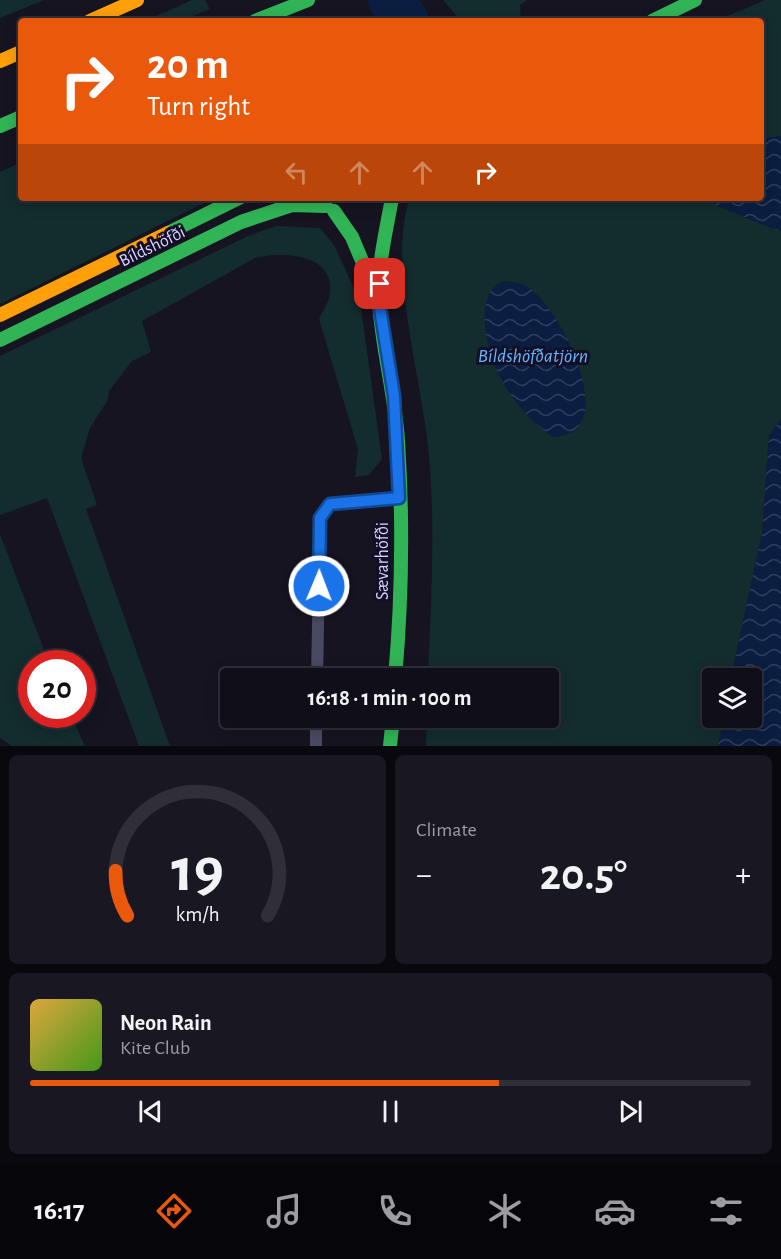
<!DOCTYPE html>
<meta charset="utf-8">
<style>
:root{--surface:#100f19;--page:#191822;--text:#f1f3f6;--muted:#9c9ca2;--line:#302f38;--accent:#ea580c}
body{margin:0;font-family:"Alegreya Sans",sans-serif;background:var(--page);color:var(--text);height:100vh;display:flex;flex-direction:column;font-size:22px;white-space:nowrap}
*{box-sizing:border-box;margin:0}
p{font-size:20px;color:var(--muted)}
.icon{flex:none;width:33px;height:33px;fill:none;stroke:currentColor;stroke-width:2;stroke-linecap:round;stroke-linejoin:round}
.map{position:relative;height:746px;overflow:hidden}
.drawer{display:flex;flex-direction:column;gap:9px;padding:9px;background:#09080e;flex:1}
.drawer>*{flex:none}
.banner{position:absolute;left:18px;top:18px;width:746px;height:183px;border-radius:6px;box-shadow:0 3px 15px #0003,0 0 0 2px var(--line);background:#ea580c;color:#fff;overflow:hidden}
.controls{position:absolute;left:702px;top:668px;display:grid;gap:12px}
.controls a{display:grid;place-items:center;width:60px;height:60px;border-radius:6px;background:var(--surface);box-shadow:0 3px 15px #0003,0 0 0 2px var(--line);font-size:30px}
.speed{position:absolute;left:18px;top:650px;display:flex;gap:12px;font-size:30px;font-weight:700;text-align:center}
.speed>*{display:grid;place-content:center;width:78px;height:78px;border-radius:50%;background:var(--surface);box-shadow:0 3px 15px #0003,0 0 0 2px var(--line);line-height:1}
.speed .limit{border:9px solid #d22;background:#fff;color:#111}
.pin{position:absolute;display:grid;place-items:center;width:51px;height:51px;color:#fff;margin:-26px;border-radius:12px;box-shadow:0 3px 9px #0006}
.me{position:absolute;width:66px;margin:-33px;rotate:1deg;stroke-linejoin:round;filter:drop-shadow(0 0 4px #0008)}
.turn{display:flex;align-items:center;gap:21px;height:126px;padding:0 30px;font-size:27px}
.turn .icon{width:78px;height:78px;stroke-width:2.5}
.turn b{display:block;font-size:42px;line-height:51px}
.lanes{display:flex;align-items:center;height:57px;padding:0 30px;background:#0003;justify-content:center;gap:30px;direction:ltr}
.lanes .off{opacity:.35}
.big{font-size:45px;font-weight:700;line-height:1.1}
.drawer .tile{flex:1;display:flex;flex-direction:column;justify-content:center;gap:9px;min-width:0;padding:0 21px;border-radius:9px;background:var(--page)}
.drawer .dial{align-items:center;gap:0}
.dial svg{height:156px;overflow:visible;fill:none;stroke:var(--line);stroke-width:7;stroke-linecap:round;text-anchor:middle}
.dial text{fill:var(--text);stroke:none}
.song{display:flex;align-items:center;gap:18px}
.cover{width:72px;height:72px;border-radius:9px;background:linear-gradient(135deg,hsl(40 70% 55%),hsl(100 70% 35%))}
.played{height:6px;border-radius:3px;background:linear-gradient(90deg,var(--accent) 65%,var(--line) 65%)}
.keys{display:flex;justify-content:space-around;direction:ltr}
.heat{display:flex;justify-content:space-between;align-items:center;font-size:33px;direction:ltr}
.drawer .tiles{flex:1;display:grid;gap:9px;grid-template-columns:1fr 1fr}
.tile:last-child{grid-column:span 2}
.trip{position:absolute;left:220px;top:668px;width:339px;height:60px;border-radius:6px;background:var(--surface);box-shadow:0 3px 15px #0003,0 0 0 2px var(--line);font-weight:700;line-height:60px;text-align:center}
.tab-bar{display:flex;height:96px;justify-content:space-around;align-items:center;background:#06060a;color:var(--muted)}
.tab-bar .icon{width:42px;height:42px}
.tab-bar .selected{color:var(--accent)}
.tab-bar b{font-size:27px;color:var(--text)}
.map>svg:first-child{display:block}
</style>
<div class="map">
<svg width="781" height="746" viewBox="0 0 781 746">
<defs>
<pattern id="water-waves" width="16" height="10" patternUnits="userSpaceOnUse" patternTransform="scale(1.5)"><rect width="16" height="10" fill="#0b1e41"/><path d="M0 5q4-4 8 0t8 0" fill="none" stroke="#2e3e5e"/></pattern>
</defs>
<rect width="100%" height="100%" fill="#161421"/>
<g fill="#132c2d">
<polygon points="0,0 44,0 0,18"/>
<polygon points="192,0 205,0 210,9 180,21 145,21"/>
<polygon points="443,0 527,0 520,5 521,21 461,21"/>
<polygon points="765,0 781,0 781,136 761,139 760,21 716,21"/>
<polygon points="21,162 21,198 214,198 0,304 0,172"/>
<path d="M 410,198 L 685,198 L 713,204 L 781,232 L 781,419 L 769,436 L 762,534 L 731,678 L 712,678 L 712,717 L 724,717 L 718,746 L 426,746 L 427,717 L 549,717 L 549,678 L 428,678 C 431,601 436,523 428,446 C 421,377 387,262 410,198 Z"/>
<path d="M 276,226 L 320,228 L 334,245 L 360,301 L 382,459 L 369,475 L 355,477 L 358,449 L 319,319 C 322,312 327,305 329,298 C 340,254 282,250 255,258 L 142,321 L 151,352 L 132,361 L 109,391 L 108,400 L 90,428 L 81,458 L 97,505 L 86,509 L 170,746 L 139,746 L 47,498 L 0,515 L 0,356 L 248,236 Z"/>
<polygon points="0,534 49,663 32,663 32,714 70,714 85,746 12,746 0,738"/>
</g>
<g fill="url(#water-waves)">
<polygon points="781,136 781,232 713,204 685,198 760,198 761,139"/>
<path d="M 504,281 C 512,282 519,282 526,286 C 562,306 624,436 553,437 C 514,411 481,359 485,310 C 487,295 490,288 504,281 Z"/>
<polygon points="781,419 781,746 718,746 724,717 752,717 752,678 731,678 762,534 769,436"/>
</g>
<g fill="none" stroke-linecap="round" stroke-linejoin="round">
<polyline stroke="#0b1e41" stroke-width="44" points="390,0 407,21"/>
<g stroke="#4a4962" stroke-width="12">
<polyline points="317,678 320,518 330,504 398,499"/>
<polyline points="316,746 316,717"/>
</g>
<g stroke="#30b455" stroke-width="14">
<polyline points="652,21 695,0"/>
<polyline points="0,126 21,117"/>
<path d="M 392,198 C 386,232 377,267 379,302 C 382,348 395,395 398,441 C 403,519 402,600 395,678"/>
<polyline points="334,211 352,237 376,294"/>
<polyline points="168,233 239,198"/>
<polyline points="0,340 241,222 292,205 326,206"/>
<polyline points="390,746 393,717"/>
</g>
<g stroke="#ff9f0a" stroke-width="14">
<polyline points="90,21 137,0"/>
<polyline points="0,61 21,52"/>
<polyline points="0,315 168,233"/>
</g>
<polyline stroke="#30b455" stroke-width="14" points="255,21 308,0"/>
</g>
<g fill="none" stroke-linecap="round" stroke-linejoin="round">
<g stroke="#114b97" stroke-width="15">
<polyline id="route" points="319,586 320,518 330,504 399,498 394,396 379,302 380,284"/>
</g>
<use href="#route" stroke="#1a73e8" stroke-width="10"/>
</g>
<g text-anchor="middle" stroke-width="6" stroke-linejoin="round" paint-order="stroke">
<g font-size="18" fill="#d9d4ff" stroke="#130f26">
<text transform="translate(152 246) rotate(-26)" y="6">Bíldshöfði</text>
<text transform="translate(382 561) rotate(-90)" y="6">Sævarhöfði</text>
</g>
<g font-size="20" font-style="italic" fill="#62b6ff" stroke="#130f26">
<text x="533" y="362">Bíldshöfðatjörn</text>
</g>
</g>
</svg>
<div class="controls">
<a><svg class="icon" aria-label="layers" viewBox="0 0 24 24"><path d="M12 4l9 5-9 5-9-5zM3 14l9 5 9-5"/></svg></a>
</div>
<div class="speed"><div class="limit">20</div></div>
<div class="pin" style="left:380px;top:284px;background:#d93025"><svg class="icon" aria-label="arrive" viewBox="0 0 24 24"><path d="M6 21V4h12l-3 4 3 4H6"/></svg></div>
<svg class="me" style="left:319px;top:586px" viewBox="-20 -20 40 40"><circle r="17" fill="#1a73e8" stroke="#fff" stroke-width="3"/><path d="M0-11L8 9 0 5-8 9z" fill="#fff"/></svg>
<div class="trip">16:18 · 1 min · 100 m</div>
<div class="banner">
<div class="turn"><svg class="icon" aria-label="right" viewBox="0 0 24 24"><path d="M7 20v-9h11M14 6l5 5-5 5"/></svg><div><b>20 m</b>Turn right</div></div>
<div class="lanes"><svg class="icon off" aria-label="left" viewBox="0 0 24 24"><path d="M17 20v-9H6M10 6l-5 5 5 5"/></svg><svg class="icon off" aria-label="ahead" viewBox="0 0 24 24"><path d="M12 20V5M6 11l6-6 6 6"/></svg><svg class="icon off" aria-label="ahead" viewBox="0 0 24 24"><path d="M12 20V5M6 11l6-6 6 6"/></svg><svg class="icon" aria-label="right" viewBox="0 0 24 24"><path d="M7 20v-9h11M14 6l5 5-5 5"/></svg></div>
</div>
</div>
<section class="drawer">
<div class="tiles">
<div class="tile dial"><svg viewBox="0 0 100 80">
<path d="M14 69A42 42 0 1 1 86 69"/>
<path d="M14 69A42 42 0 0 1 8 46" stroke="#ea580c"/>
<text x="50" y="56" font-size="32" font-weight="700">19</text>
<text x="50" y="72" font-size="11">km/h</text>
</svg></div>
<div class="tile"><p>Climate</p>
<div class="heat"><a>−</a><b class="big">20.5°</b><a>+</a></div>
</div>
<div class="tile">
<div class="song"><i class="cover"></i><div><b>Neon Rain</b><p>Kite Club</p></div></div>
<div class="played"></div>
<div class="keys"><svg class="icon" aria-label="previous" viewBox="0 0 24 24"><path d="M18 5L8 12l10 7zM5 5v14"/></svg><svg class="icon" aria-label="pause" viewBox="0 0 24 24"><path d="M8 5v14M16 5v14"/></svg><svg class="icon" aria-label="next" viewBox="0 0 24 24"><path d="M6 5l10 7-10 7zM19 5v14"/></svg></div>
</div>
</div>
</section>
<nav class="tab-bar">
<b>16:17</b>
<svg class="icon selected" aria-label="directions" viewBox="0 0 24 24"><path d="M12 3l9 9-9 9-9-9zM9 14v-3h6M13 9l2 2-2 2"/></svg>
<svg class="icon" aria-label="music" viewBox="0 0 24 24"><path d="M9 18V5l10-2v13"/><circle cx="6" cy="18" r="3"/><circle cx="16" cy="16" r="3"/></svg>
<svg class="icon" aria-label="phone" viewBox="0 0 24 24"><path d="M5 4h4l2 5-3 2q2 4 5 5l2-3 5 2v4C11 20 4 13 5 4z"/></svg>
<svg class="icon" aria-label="climate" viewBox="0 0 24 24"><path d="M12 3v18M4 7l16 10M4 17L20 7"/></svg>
<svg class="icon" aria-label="car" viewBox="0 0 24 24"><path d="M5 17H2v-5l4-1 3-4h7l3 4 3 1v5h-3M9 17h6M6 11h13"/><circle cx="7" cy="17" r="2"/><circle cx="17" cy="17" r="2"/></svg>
<svg class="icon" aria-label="filters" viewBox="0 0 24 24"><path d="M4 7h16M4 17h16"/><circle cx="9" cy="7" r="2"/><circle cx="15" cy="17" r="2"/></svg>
</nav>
